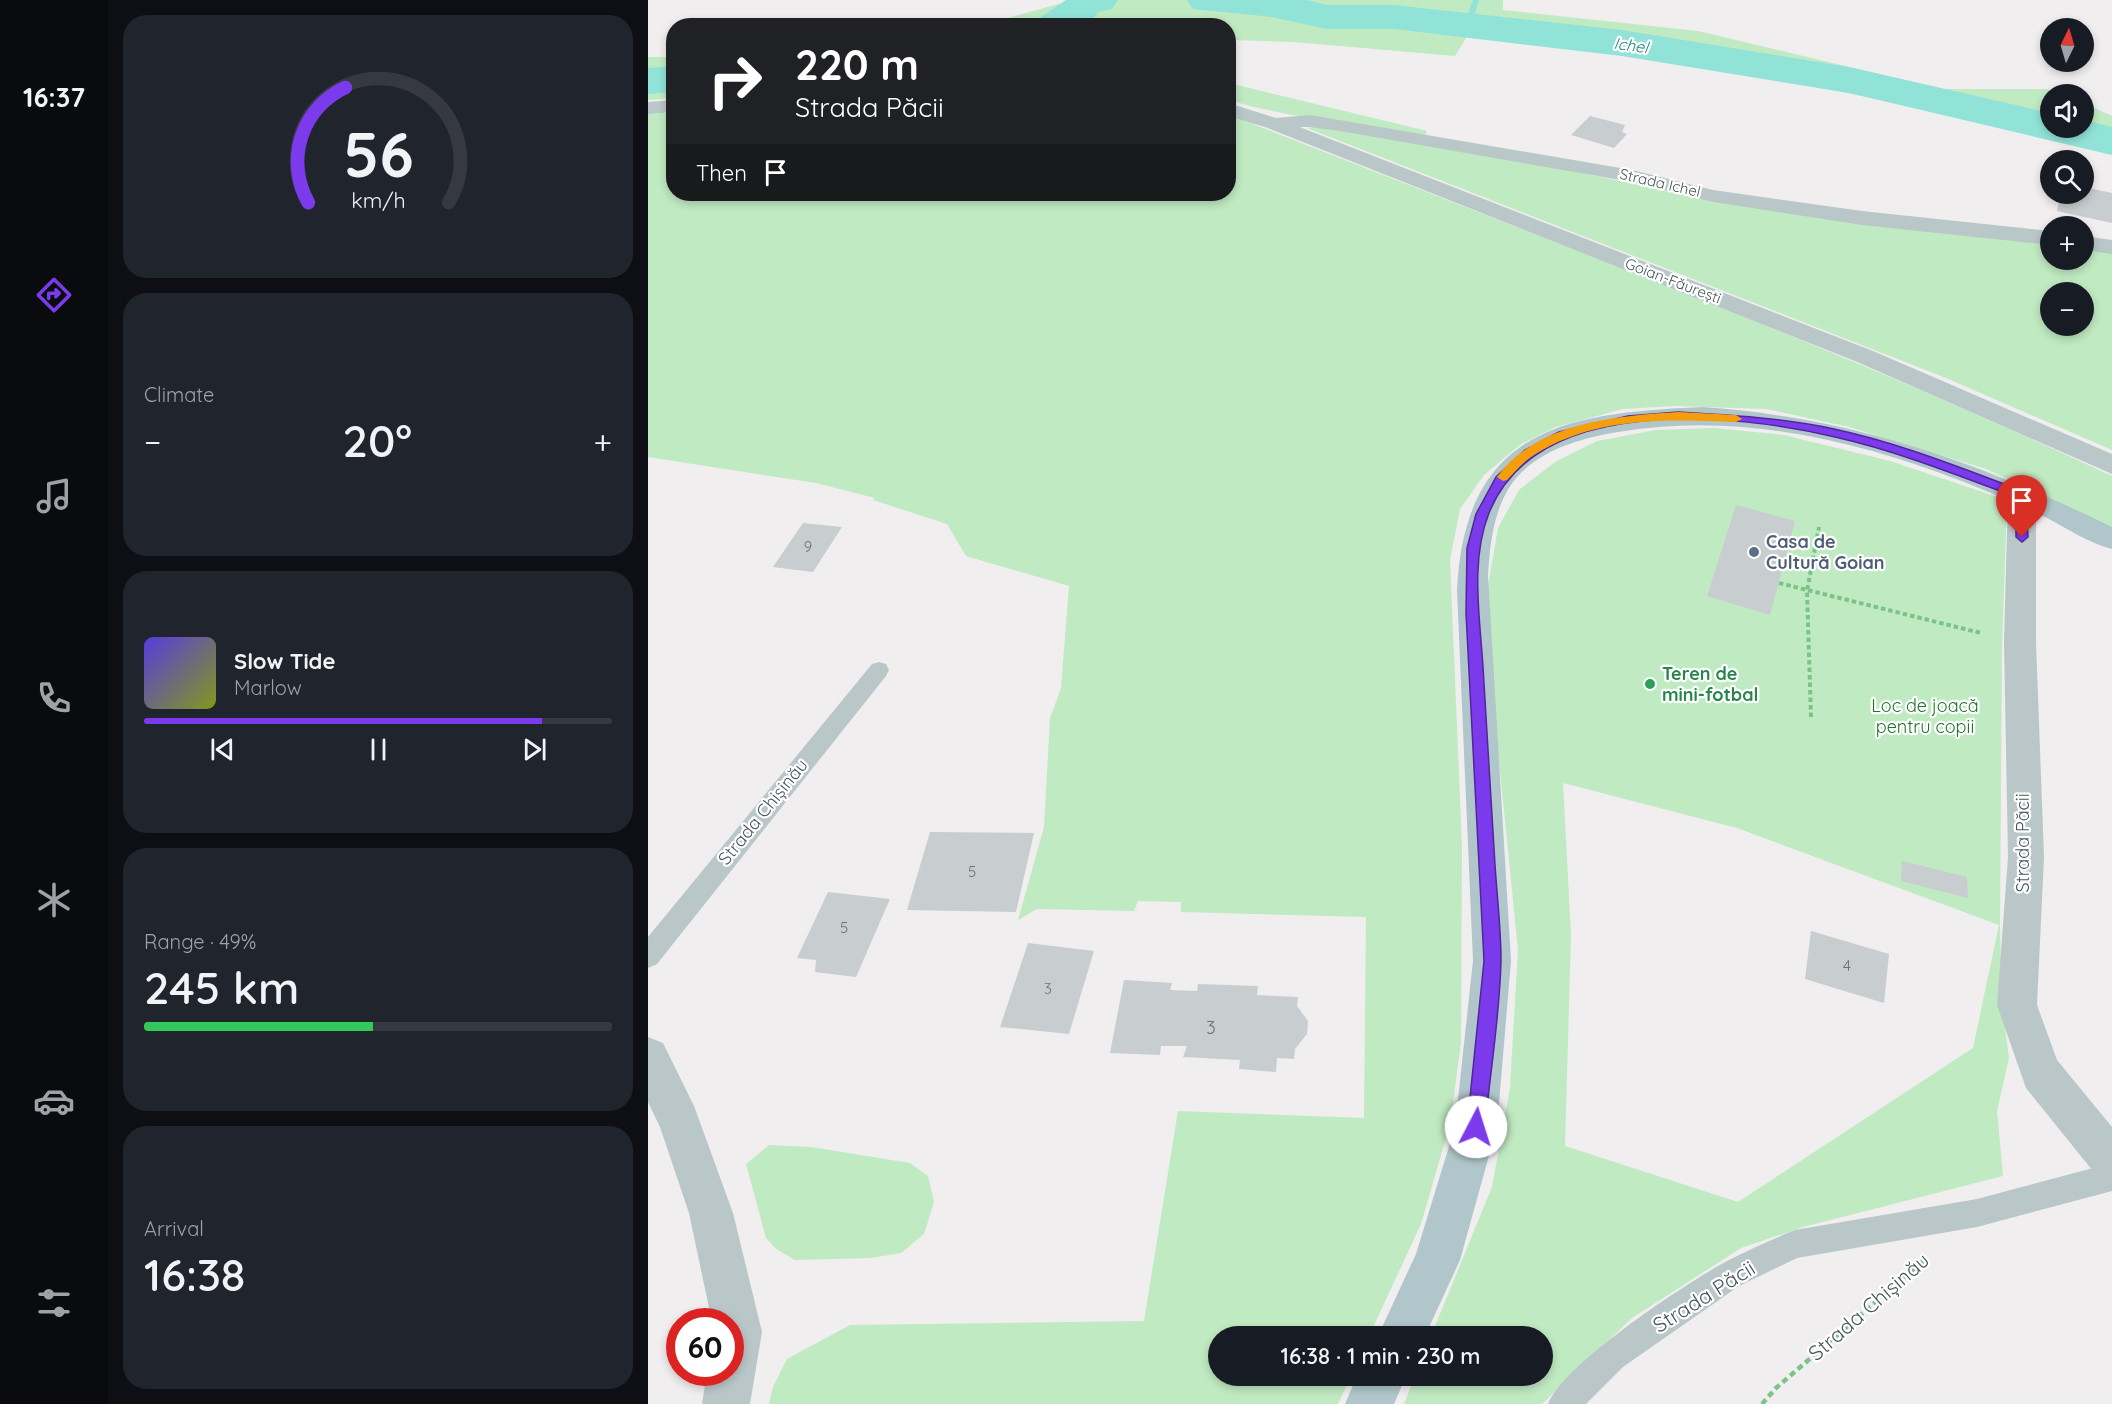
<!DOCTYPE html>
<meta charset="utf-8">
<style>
:root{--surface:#171b24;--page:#20242c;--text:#f1f3f6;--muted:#9ea1a6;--line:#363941;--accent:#7c3aed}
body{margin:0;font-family:Quicksand,sans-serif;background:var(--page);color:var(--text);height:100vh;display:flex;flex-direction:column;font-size:22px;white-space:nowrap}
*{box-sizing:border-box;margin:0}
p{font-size:20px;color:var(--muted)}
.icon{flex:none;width:33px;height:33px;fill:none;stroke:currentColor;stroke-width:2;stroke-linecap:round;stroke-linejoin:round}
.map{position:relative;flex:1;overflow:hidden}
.panel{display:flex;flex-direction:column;gap:15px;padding:15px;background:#0d0f14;width:540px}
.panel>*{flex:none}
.hud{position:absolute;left:18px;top:18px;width:570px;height:183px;border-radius:24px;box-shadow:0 3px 9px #0003;background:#202124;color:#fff;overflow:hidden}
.needle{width:39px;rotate:5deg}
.fabs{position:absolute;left:1392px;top:18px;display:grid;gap:12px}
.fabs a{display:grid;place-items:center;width:54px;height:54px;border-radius:50%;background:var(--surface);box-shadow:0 3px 9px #0003;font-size:30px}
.speed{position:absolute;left:18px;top:1308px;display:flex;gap:12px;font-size:30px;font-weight:700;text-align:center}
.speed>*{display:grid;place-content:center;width:78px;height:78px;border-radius:50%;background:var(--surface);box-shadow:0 3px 9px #0003;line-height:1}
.speed .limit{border:9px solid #d22;background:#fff;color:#111}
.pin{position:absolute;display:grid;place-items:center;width:51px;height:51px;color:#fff;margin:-62px -26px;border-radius:50% 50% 50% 0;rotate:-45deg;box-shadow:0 0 6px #0007}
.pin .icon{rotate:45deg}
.me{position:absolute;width:66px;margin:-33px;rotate:5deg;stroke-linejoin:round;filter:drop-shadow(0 0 4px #0008)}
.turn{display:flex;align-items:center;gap:21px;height:126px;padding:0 30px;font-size:27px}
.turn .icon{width:78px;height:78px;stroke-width:2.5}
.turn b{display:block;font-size:42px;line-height:51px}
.then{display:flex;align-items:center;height:57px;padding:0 30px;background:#0003;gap:12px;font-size:22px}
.big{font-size:45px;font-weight:600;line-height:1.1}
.panel .card{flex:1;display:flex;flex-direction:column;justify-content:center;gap:9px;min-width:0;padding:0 21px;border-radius:24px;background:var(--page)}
.panel .dial{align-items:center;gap:0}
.dial svg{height:156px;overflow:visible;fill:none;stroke:var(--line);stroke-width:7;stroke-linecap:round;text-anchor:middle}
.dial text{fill:var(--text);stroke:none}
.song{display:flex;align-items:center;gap:18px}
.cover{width:72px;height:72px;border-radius:9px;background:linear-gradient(135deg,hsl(250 70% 55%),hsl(70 70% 35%))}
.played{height:6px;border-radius:3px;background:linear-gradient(90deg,var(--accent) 85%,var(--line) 85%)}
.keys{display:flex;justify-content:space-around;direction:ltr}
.heat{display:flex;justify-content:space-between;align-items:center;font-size:33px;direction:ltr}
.charge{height:9px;border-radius:4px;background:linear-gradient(90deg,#34c759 49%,var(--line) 0)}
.trip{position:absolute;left:560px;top:1326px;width:345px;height:60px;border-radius:30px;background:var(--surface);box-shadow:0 3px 9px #0003;font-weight:600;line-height:60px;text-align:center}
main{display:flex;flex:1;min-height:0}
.tabs{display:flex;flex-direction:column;width:108px;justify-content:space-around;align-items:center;background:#090b0e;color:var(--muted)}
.tabs .icon{width:42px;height:42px}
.tabs .selected{color:var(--accent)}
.tabs b{font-size:27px;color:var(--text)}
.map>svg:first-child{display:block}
</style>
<main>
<nav class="tabs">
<b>16:37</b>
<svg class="icon selected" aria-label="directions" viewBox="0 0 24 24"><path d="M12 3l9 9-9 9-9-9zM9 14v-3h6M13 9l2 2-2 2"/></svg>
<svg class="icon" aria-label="music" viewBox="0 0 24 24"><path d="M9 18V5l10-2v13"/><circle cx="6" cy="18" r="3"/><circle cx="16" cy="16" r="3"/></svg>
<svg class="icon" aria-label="phone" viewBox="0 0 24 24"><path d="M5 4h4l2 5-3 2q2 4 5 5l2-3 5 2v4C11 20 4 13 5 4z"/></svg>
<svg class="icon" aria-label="climate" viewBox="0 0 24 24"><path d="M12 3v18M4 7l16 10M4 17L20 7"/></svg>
<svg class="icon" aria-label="car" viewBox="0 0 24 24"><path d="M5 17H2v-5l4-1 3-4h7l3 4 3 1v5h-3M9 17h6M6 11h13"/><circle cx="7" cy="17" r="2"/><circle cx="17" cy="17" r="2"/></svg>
<svg class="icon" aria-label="filters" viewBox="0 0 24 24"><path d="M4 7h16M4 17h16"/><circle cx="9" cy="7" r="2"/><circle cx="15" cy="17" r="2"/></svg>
</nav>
<section class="panel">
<div class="card dial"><svg viewBox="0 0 100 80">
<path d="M14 69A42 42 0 1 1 86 69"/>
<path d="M14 69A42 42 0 0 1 33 10" stroke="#7c3aed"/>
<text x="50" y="56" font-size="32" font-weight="700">56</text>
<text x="50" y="72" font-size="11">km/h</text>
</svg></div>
<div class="card"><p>Climate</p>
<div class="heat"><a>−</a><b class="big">20°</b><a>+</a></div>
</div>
<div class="card">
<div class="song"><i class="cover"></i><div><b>Slow Tide</b><p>Marlow</p></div></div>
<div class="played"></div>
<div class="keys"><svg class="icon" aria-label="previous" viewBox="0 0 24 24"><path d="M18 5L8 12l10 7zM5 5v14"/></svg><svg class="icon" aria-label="pause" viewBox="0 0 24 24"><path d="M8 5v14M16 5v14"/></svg><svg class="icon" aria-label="next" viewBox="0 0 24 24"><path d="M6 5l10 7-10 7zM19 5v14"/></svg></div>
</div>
<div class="card"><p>Range · 49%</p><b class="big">245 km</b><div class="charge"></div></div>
<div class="card"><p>Arrival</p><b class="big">16:38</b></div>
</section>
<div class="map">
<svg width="1464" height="1404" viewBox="0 0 1464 1404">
<rect width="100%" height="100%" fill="#f0eeef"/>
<g fill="#c0eac2" fill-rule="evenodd">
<path d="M 425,0 L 855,0 L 855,10 L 1050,31 L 1294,89 L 1399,89 L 1414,94 L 1402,94 L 1402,128 L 1436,128 L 1436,103 L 1464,116 L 1464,153 C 1364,123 1260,105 1158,85 C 1046,63 935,41 821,33 L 807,56 L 646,42 L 581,40 L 580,26 L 322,25 L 345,22 Z"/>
<polygon points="0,57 25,57 25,98 0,100"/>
<path d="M 581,83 L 779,131 L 777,135 C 712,124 644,119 581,100 Z"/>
<path d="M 25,112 L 26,194 L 580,194 L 581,115 L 590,118 C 883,234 1179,342 1464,476 L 1464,529 L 1338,469 L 1201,427 L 1118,409 L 1026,406 L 975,409 L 908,427 L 873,444 L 836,475 L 812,509 L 802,560 L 814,846 L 813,1043 L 802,1124 L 773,1224 L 721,1336 L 570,1336 L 570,1376 L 703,1376 L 690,1404 L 121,1404 L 125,1387 L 139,1359 L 202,1325 L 496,1321 L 530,1111 L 716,1118 L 718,917 L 533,912 L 533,902 L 490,901 L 486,911 L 389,909 L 370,920 L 396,827 L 402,718 L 413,688 L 421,586 L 318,556 L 299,524 L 225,500 L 227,498 L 168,483 L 0,457 L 0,114 Z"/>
<path d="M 669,126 L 876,161 L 1057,199 L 1211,222 L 1402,243 L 1402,260 L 1436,260 L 1436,247 L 1464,252 L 1464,450 L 1298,378 L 659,128 ZM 1402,292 L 1436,292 L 1436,326 L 1402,326 Z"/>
<path d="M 1066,428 L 1136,435 L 1242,461 L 1359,500 L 1354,648 L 1352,925 L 1354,1005 L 1361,1058 L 1349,1111 L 1355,1176 L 1155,1227 L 1093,1248 L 984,1318 L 894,1404 L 756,1404 L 767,1376 L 894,1376 L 894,1336 L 783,1336 L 844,1187 L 862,1088 L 870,950 L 849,741 L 839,591 L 850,528 L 871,490 L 907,462 L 949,441 L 1008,430 ZM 915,783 L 1089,828 L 1351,925 L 1325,1048 L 1090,1202 L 917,1146 L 923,935 Z"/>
<polygon points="121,1145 163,1147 262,1163 280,1176 286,1202 276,1234 253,1253 223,1258 147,1260 128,1249 118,1238 98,1164"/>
</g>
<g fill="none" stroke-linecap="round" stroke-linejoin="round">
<polygon fill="#91e3d8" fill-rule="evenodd" points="825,0 831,0 824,24 820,26 816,24"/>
<g fill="#91e3d8" fill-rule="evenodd">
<polygon points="418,0 470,0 464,9 451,12 438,26 387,26 393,17"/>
<polygon points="539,0 658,0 679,5 746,5 974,30 1201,67 1402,113 1402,128 1436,128 1436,120 1464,127 1464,155 1201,93 974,56 746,29 679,29 624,17 545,9"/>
<polygon points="26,66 26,92 0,94 0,68"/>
</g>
</g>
<g fill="#c8cdcf">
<polygon points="942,116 977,125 974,132 979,134 966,148 923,135"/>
<polygon points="1436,187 1464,193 1464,223 1409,211 1412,194 1436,194"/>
<polygon points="1088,505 1147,521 1122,615 1059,596"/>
<polygon points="155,523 194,527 165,572 125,567"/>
<polygon points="282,832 386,833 368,912 259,910"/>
<polygon points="1254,861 1319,877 1320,898 1253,881"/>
<polygon points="180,892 242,899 208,977 167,972 168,960 149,958"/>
<polygon points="1163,931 1241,954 1236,1003 1157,979"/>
<polygon points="380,943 446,951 421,1034 352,1027"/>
<polygon points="476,980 524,983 522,990 549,991 550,984 610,986 609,995 650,997 649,1006 660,1021 659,1034 647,1049 646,1059 629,1058 628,1072 591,1069 592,1060 535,1057 539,1046 513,1046 512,1055 462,1053"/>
</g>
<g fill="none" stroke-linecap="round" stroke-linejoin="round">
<g stroke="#7bc487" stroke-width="4" stroke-dasharray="4.5 3" stroke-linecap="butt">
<polyline points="1131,583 1333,633"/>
<polyline points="1163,717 1159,591 1171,527"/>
</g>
<polyline stroke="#7bc487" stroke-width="4.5" stroke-dasharray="6 4" stroke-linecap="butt" points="1114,1404 1128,1388 1275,1261"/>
<g fill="#bac7c9" fill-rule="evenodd">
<polygon points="231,662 238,664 241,670 238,676 9,964 0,968 0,937 224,664"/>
<path d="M 1464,1163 L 1464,1191 L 1329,1227 L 1149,1258 L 1091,1286 L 975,1367 L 938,1404 L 900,1404 C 917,1363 1029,1290 1070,1266 C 1091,1254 1115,1244 1137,1234 L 1147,1230 L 1329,1199 Z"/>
</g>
<g fill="#bac7c9" fill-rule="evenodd">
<polygon points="662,115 984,170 1065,190 1214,211 1402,231 1402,245 1214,225 1065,202 984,182 692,131 662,127 617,127 614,123 617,119"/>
<polygon points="1436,236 1464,240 1464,254 1436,250"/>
<polygon points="1374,485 1384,488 1388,495 1388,642 1396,857 1389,1005 1409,1060 1464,1127 1464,1183 1449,1176 1378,1088 1349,1005 1360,857 1356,642 1360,495 1364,488"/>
<polygon points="0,1037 15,1043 46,1106 85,1213 114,1332 102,1404 54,1404 59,1372 82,1372 82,1322 64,1322 41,1213 12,1127 0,1102"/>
</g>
<g fill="#bac7c9" fill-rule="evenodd">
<polygon points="26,100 26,112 0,114 0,102"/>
<polygon points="580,103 631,119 1225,351 1464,454 1464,474 1207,361 617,127 580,116"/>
</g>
<g fill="#b0c6ca" fill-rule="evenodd">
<path d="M 1054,407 C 1203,417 1331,462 1464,527 L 1464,549 C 1441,543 1420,529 1399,518 C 1372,505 1344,493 1316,482 C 1207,439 1087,412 970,432 C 934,438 894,449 869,477 C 846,504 842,542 840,576 L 863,961 L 849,1127 L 812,1260 L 777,1336 L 730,1336 L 768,1254 L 807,1127 L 825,961 L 809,590 C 817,429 916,413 1054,407 Z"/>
<polygon points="709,1376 758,1376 746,1404 697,1404"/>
</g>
</g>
<path fill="#7c3aed" stroke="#51269a" stroke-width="1.5" d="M 1030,412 C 1083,415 1134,418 1186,429 C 1252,443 1315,469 1378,492 L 1380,537 L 1374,542 L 1368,537 L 1368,497 C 1309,475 1249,451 1187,437 C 1085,413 889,393 841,513 C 822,560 832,618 835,667 C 839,733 843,799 847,865 C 849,896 853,929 853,960 C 852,1015 842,1072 837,1127 L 835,1133 L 828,1136 L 822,1133 L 819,1127 L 836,961 L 818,613 L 819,548 L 828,514 L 848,477 L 877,450 L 911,432 L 980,416 Z"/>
<path fill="#f59e0b" d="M 1030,412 L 1088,415 L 1094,419 L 1088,422 C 1021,419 946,416 886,455 C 876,461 868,471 859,480 L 855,481 L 849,477 C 889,422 969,416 1030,412 Z"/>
<circle fill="#5c6f8a" stroke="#fff" stroke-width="2" cx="1106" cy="552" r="6"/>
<circle fill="#2e9e5b" stroke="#fff" stroke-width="2" cx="1002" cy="684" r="6"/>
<g text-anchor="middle" stroke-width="4.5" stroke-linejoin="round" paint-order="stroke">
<g font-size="15" fill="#485759" stroke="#fff">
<text transform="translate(1012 183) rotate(13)" y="5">Strada Ichel</text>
<text transform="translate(1025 281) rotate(21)" y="5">Goian-Făurești</text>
</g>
<g font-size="15" fill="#687476">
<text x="160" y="552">9</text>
<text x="324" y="877">5</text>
<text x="196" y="933">5</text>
<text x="1199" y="971">4</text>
<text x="400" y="994">3</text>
</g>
<g font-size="16" font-style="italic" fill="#198577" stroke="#fff">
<text transform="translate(983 45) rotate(8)" y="6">Ichel</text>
</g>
<g font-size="18" font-weight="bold" fill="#4e5e75" stroke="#fff" text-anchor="start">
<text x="1118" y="548">Casa de<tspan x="1118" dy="21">Cultură Goian</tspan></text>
</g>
<g font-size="18" font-weight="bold" fill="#27864d" stroke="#fff" text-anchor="start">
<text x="1014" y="680">Teren de<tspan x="1014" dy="21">mini-fotbal</tspan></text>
</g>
<g font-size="18" fill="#20732d" stroke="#fff">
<text x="1277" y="712">Loc de joacă<tspan x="1277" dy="21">pentru copii</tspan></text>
</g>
<g font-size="18" fill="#485759" stroke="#fff">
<text transform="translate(115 812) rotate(-51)" y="6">Strada Chișinău</text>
<text transform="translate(1375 843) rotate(-90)" y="6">Strada Păcii</text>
</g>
<g font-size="18" fill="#687476">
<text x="563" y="1034">3</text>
</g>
<g font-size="21" fill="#485759" stroke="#fff">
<text transform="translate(1056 1297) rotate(-32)" y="7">Strada Păcii</text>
<text transform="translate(1221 1307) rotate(-41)" y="7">Strada Chișinău</text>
</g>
</g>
</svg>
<div class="fabs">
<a><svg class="needle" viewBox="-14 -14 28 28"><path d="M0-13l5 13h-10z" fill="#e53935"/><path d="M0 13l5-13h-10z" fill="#9ea1a6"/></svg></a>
<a><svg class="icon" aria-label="sound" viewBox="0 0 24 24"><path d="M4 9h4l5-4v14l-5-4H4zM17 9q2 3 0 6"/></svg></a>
<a><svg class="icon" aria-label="search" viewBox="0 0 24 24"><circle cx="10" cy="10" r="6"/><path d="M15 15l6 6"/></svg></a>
<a>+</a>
<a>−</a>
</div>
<div class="speed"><div class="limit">60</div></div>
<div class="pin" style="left:1374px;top:537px;background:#d93025"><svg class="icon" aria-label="arrive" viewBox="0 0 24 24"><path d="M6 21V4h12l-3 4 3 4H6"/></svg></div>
<svg class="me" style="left:828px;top:1127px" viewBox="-20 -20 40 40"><circle r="19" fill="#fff"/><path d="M0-13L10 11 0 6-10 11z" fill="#7c3aed"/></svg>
<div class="trip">16:38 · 1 min · 230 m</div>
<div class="hud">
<div class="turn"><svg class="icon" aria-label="right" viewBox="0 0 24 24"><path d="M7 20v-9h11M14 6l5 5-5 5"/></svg><div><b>220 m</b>Strada Păcii</div></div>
<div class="then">Then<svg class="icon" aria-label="arrive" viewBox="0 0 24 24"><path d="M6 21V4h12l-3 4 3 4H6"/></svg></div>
</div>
</div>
</main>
